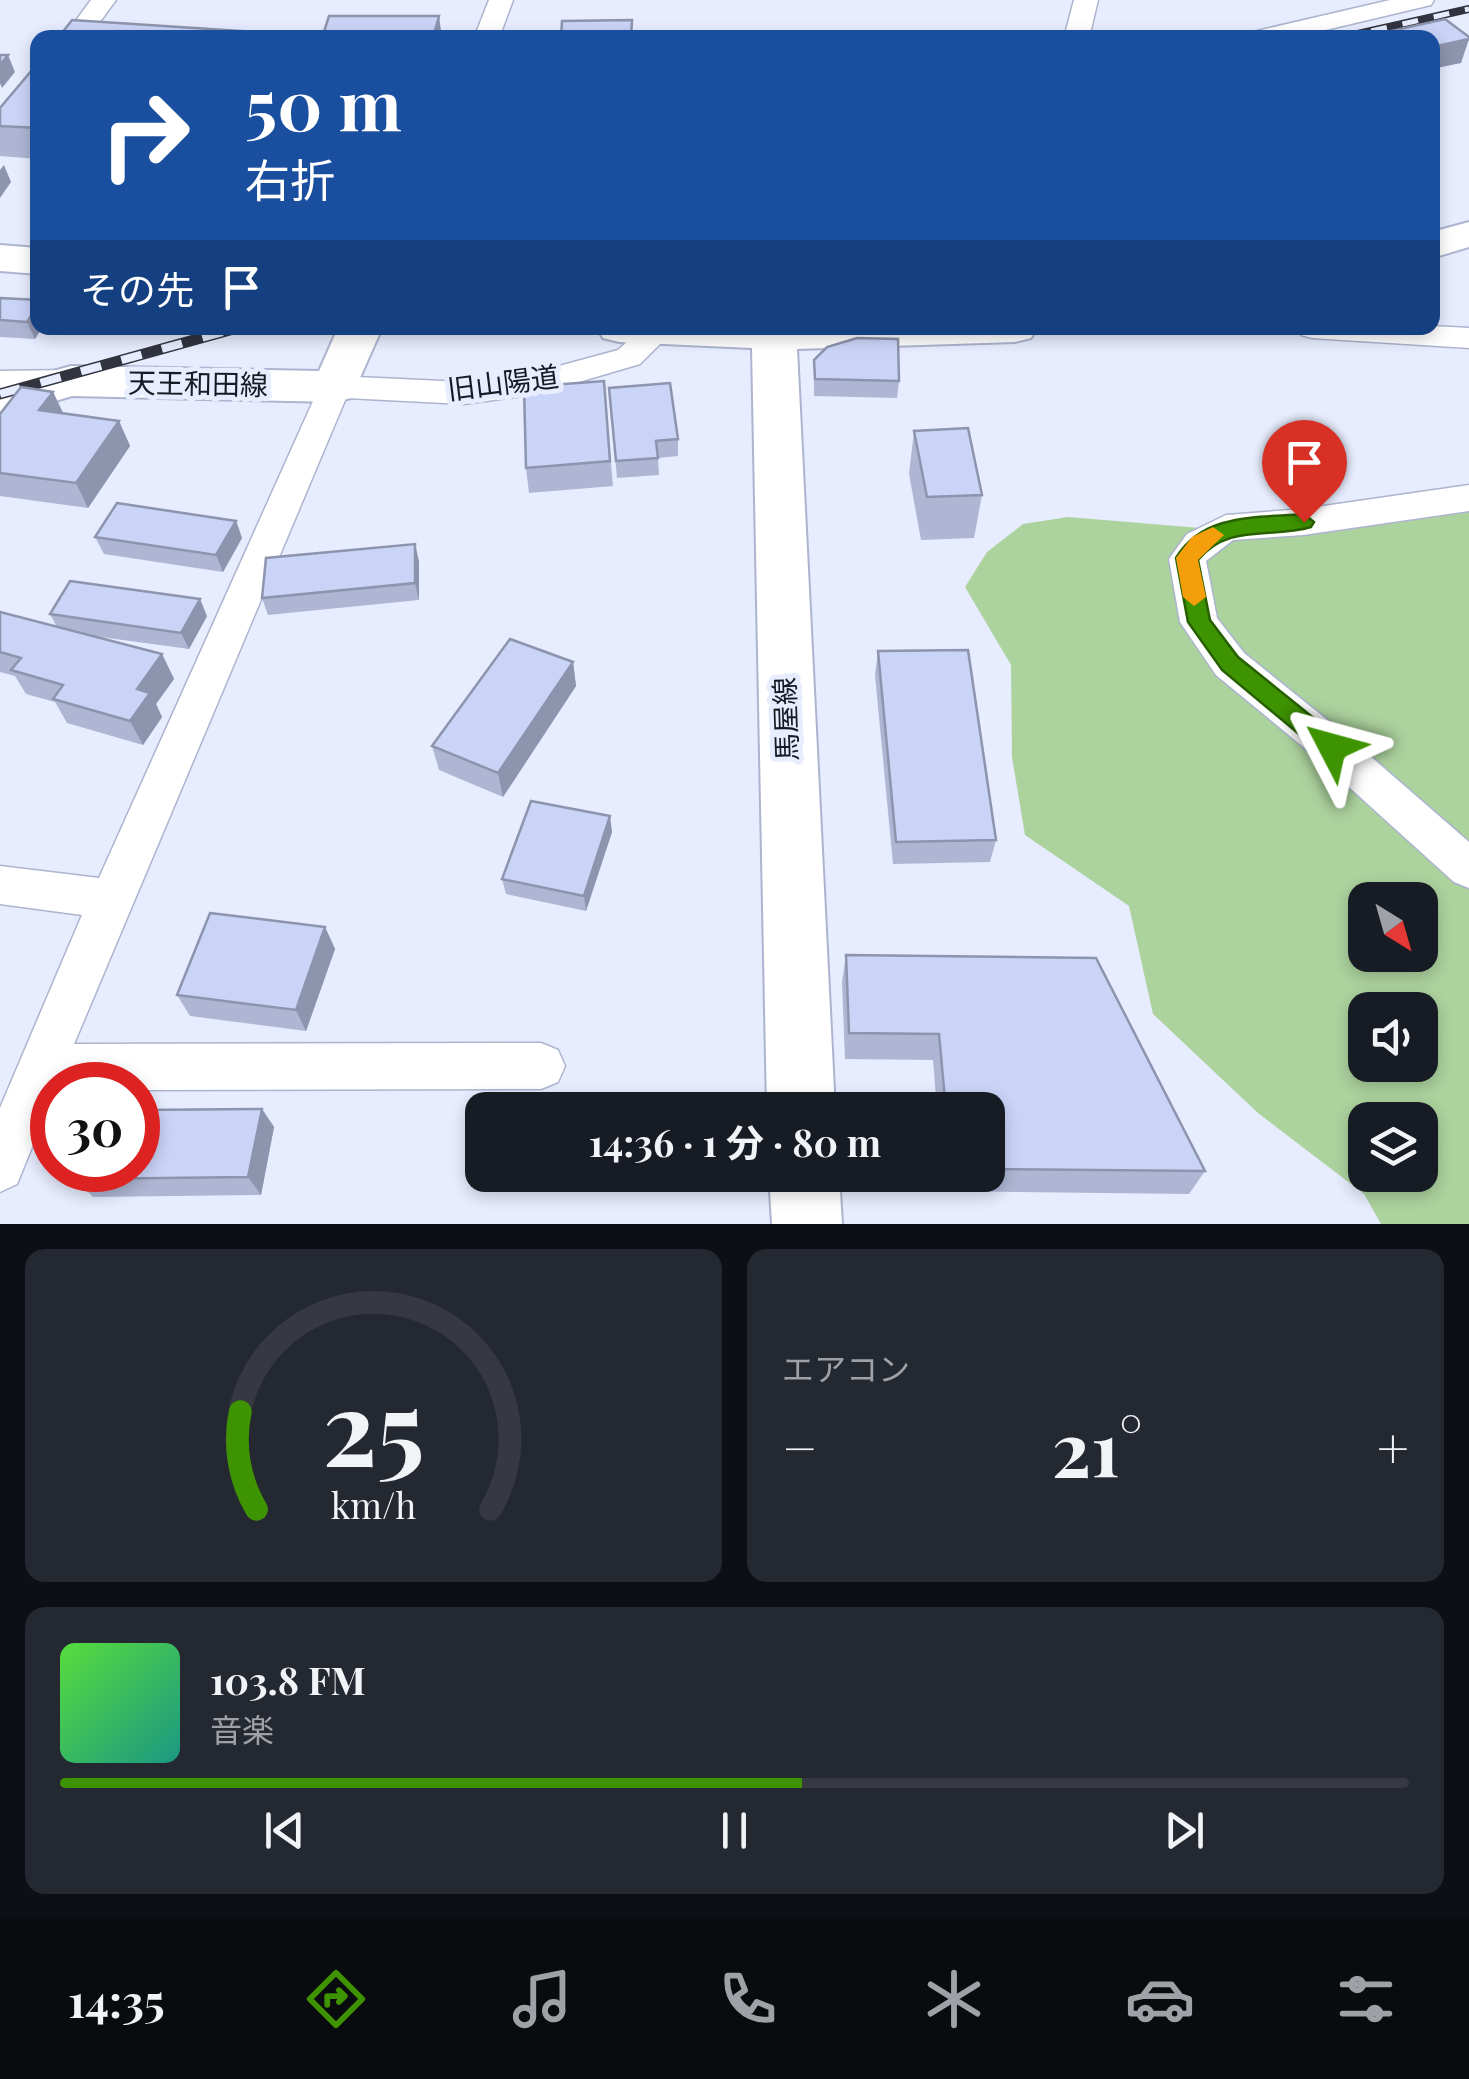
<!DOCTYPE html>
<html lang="ja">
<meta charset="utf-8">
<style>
:root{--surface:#171b24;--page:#242831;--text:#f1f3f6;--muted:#9ea1a6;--line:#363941;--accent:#3d9300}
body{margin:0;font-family:"Playfair Display","Noto Sans JP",serif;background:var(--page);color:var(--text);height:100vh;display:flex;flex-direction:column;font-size:38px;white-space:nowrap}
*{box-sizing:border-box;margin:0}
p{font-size:32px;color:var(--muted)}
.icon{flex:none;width:55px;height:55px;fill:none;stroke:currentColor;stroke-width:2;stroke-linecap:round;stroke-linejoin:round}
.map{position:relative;height:1224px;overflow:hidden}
.details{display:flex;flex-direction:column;gap:25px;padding:25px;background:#0d0f14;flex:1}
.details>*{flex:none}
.top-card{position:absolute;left:30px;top:30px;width:1410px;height:305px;border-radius:20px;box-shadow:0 5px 15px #0003;background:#1a4fa0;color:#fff;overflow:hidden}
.needle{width:65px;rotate:143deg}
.fabs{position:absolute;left:1348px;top:882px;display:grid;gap:20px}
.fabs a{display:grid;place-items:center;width:90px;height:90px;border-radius:20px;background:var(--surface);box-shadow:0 5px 15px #0003;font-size:50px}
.speed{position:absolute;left:30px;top:1062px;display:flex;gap:20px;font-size:50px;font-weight:700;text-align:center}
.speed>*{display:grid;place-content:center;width:130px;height:130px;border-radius:50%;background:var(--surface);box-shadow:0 5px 15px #0003;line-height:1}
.speed .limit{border:15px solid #d22;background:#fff;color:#111}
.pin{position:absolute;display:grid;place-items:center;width:85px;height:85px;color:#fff;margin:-102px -42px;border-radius:50% 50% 50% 0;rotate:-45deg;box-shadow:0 0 10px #0007}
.pin .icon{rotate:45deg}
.me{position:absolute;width:110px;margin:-55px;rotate:309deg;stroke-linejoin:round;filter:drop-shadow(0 0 8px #0008)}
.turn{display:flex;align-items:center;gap:35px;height:210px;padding:0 50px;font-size:45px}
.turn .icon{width:130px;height:130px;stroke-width:2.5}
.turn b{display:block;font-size:70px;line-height:85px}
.then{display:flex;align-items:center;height:95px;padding:0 50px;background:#0003;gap:20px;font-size:38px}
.big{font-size:75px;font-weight:700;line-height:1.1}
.details .card{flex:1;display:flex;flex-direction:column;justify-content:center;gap:15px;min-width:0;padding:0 35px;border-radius:20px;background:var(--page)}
.details .dial{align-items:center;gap:0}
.dial svg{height:260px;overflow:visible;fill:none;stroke:var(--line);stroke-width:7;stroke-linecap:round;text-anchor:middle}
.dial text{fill:var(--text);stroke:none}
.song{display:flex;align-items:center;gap:30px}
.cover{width:120px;height:120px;border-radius:15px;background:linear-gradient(135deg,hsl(110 70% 55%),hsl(170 70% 35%))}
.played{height:10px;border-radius:5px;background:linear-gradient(90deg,var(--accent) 55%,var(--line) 55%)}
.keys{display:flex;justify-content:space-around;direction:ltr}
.heat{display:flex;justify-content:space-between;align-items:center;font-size:55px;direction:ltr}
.details .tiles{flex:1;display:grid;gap:25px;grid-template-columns:1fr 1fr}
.card:last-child{grid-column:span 2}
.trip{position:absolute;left:465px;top:1092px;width:540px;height:100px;border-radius:20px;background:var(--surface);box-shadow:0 5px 15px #0003;font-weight:700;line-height:100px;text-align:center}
.tab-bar{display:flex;height:160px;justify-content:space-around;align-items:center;background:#090b0e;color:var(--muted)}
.tab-bar .icon{width:70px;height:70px}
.tab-bar .selected{color:var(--accent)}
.tab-bar b{font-size:45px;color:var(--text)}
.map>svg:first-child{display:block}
</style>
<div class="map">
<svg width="1469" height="1224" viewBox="0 0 1469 1224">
<rect width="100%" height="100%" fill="#e7edfe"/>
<path fill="#acd29e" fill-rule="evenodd" d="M 1469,497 L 1469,1224 L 1381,1224 L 1364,1194 L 1258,1113 L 1153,1014 L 1129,906 L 1025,835 L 1012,757 L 1011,665 L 965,587 L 987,552 L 1023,524 L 1068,517 L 1212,529 ZM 1365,900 L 1420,900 L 1420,955 L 1365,955 ZM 1365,1010 L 1420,1010 L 1420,1065 L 1365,1065 ZM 1365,1120 L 1420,1120 L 1420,1175 L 1365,1175 Z"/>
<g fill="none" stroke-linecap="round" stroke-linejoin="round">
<g stroke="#acb4cf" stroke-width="3">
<g id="street">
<polygon points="91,0 116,0 88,38 63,38"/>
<polygon points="489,0 513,0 499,38 474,38"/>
<polygon points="1074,0 1098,0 1089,38 1064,38"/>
<polygon points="1390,0 1434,0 1431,5 1292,38 1245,38 1248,33"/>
<polygon points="1432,326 1469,328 1469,348 1312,338 1301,335 1296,328"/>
<polygon points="642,328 674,330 640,364 538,394 464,404 346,398 74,1044 541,1043 558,1050 565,1066 558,1082 541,1089 138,1090 138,1085 52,1085 52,1098 17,1184 0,1192 0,1108 82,915 0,904 0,866 99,878 323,379 335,376 464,382 537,372 618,350"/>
<polygon points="67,370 78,373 83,381 78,389 0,393 0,371"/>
<polygon points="1469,485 1469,511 1303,535 1233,540 1206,561 1217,618 1244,653 1346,735 1469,842 1469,888 1454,882 1318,759 1216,675 1180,622 1169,559 1187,534 1226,515 1303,509"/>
</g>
</g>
<g stroke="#acb4cf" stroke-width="4">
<g id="secondary">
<polygon points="1469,222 1469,247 1432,258 1432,232"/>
<polygon points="0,245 38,248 38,274 0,271"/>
<polygon points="338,328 382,328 351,398 335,402 72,396 0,418 0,386 71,366 319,371"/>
<polygon points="597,328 1037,328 1031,338 1015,342 797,349 835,1110 767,1110 752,348 619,342 603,338"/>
<polygon points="769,1175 839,1175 842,1224 772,1224"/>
</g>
</g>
<use href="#street" fill="#fff" fill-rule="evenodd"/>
<use href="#secondary" fill="#fff" fill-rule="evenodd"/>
<g stroke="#31343f" stroke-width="8">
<polyline id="rail-far1" points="1340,38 1469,9"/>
</g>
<g stroke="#31343f" stroke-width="11">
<polyline id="rail" points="0,394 237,328"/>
</g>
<use href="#rail-far1" stroke="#e7edfe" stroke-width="5" stroke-dasharray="16" stroke-linecap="butt"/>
<use href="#rail" stroke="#e7edfe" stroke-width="8" stroke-dasharray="21" stroke-linecap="butt"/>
</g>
<g fill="#aeb6d4">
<polygon points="38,63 38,159 0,156 0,108"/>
<polygon points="0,298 38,328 42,328 35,339 0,337"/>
<polygon points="814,360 899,381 897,398 814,396"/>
<polygon points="604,381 613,486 529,493 526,468"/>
<polygon points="609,388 678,439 678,456 658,458 659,475 617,478"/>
<polygon points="53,392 63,413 119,421 130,446 88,508 0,496 0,414"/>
<polygon points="914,431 982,495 974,538 921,540 909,474"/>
<polygon points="236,521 242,538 223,572 104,554 95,537"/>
<polygon points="419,561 419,600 268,615 262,598"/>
<polygon points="0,612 57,627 50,614 207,616 189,649 86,635 162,654 174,679 156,704 162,717 143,745 67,723 55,702 26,694 15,676 0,672"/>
<polygon points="878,651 996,840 990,862 893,864 875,675"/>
<polygon points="573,662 576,686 503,797 439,770 432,746"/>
<polygon points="612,832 586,911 506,894 502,879"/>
<polygon points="325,927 335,949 306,1031 190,1016 177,995"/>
<polygon points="846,955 1205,1171 1189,1194 943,1191 942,1175 988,1175 988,1110 937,1110 933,1060 845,1059 842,982"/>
<polygon points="262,1109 274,1127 261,1195 93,1197 75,1179"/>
</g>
<g fill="#8d94ad">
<polygon points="439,16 442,38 433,38"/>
<polygon points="1469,39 1461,63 1432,69 1432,47"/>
<polygon points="8,55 15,72 2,88 0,83 0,65"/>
<polygon points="4,165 11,182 0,198 0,170"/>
<polygon points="38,305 38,328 42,328 35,339 27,322"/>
<polygon points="53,392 65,417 39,410"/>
<polygon points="119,421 130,446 88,508 76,483"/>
<polygon points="236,521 242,538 223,572 216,555"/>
<polygon points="415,544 419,561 419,600 415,583"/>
<polygon points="200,599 207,616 189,649 181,633"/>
<polygon points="162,654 174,679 156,704 162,717 143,745 130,721 137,689"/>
<polygon points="573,662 576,686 503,797 498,773"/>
<polygon points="610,816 612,832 586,911 584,896"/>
<polygon points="325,927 335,949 306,1031 296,1010"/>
<polygon points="262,1109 274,1127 261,1195 248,1177"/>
</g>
<g fill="#cad4f7" stroke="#8d94ad" stroke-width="2.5">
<polygon points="329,16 439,16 433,38 322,38"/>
<polygon points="1445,19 1469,37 1469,39 1432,47 1432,38 1360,38"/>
<polygon points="72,20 301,35 300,38 58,38"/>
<polygon points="632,20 631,38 561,38 562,21"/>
<polygon points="0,55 8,55 0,65"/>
<polygon points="38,63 38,128 0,126 0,108"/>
<polygon points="0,298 38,300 38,305 27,322 0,320"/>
<polygon points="857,338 898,339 899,381 815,379 814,360 827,347"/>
<polygon points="604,381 610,461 526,468 524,387"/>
<polygon points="670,383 678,439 656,441 658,458 616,461 609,388"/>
<polygon points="21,387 53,392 39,410 119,421 76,483 0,473 0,414"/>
<polygon points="968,428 982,495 927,497 914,431"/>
<polygon points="117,503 236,521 216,555 95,537"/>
<polygon points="415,544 415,583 262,598 266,558"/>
<polygon points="70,581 200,599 181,633 50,614"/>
<polygon points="0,612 162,654 137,689 150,693 130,721 53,699 63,685 11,670 21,658 0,652"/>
<polygon points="510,639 573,662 498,773 432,746"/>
<polygon points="968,650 996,840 896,842 878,651"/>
<polygon points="531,801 610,816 584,896 502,879"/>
<polygon points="210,913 325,927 296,1010 177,995"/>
<polygon points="846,955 1096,958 1205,1171 988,1169 988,1110 946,1110 939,1034 849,1033"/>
<polygon points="262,1109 248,1177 75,1179 78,1170 138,1170 138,1110"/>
</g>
<path fill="#3d9300" stroke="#286000" stroke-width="2.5" d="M 1304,514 L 1314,522 L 1311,527 C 1270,539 1228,523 1198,560 L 1210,620 L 1238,657 L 1341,740 L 1344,747 L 1341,754 L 1323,754 L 1222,670 L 1188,622 L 1176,558 C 1203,513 1256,518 1304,514 Z"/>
<polygon fill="#f59e0b" points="1213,527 1224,535 1198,560 1206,597 1194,606 1183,597 1176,558 1192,537"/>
<g text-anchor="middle" stroke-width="10" stroke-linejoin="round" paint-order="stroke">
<g font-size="28" fill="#171a24" stroke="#e7edfe">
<text transform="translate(503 383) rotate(-7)" y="10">旧山陽道</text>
<text transform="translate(198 384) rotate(1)" y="10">天王和田線</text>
<text transform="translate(786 719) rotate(-92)" y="10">馬屋線</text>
</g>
</g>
</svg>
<div class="fabs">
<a><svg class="needle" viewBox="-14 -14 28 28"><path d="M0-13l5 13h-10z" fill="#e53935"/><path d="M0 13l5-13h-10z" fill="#9ea1a6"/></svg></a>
<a><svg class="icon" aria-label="sound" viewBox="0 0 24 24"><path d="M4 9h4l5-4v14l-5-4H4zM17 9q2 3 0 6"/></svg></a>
<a><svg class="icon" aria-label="layers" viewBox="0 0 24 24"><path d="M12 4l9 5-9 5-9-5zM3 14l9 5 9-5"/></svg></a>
</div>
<div class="speed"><div class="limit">30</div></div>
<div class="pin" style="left:1304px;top:522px;background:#d93025"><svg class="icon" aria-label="arrive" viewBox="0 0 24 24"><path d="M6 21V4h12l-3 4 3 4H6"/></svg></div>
<svg class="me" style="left:1332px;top:747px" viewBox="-20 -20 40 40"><path d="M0-17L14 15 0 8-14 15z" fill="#3d9300" stroke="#fff" stroke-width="4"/></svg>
<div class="trip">14:36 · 1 分 · 80 m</div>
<div class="top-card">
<div class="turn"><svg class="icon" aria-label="right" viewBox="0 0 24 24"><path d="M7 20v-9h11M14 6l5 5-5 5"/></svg><div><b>50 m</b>右折</div></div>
<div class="then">その先<svg class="icon" aria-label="arrive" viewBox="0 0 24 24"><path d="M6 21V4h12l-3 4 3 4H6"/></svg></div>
</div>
</div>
<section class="details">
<div class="tiles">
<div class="card dial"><svg viewBox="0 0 100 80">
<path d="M14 69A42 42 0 1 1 86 69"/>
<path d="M14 69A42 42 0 0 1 9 39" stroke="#3d9300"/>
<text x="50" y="56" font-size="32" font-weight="700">25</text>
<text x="50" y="72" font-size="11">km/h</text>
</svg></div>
<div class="card"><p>エアコン</p>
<div class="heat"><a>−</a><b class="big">21°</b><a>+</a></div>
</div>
<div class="card">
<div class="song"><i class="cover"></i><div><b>103.8 FM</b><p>音楽</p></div></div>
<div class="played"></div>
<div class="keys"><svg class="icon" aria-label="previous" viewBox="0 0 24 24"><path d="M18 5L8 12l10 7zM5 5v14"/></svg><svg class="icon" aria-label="pause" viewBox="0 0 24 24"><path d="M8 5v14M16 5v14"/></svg><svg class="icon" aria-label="next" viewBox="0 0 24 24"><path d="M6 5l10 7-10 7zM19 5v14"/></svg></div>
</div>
</div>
</section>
<nav class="tab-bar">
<b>14:35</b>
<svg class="icon selected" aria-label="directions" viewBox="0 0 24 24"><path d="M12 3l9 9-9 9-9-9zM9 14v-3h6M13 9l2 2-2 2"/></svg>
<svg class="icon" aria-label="music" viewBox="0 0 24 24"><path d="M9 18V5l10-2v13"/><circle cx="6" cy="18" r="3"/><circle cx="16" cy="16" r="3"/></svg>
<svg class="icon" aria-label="phone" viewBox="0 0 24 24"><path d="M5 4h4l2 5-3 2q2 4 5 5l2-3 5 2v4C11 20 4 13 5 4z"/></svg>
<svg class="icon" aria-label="climate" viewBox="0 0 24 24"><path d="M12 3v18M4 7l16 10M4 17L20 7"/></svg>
<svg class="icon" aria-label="car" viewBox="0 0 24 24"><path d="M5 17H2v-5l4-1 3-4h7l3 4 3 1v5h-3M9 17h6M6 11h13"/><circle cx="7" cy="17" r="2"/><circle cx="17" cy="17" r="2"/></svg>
<svg class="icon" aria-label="filters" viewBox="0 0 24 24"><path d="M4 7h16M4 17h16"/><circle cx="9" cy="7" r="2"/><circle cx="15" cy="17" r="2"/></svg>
</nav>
